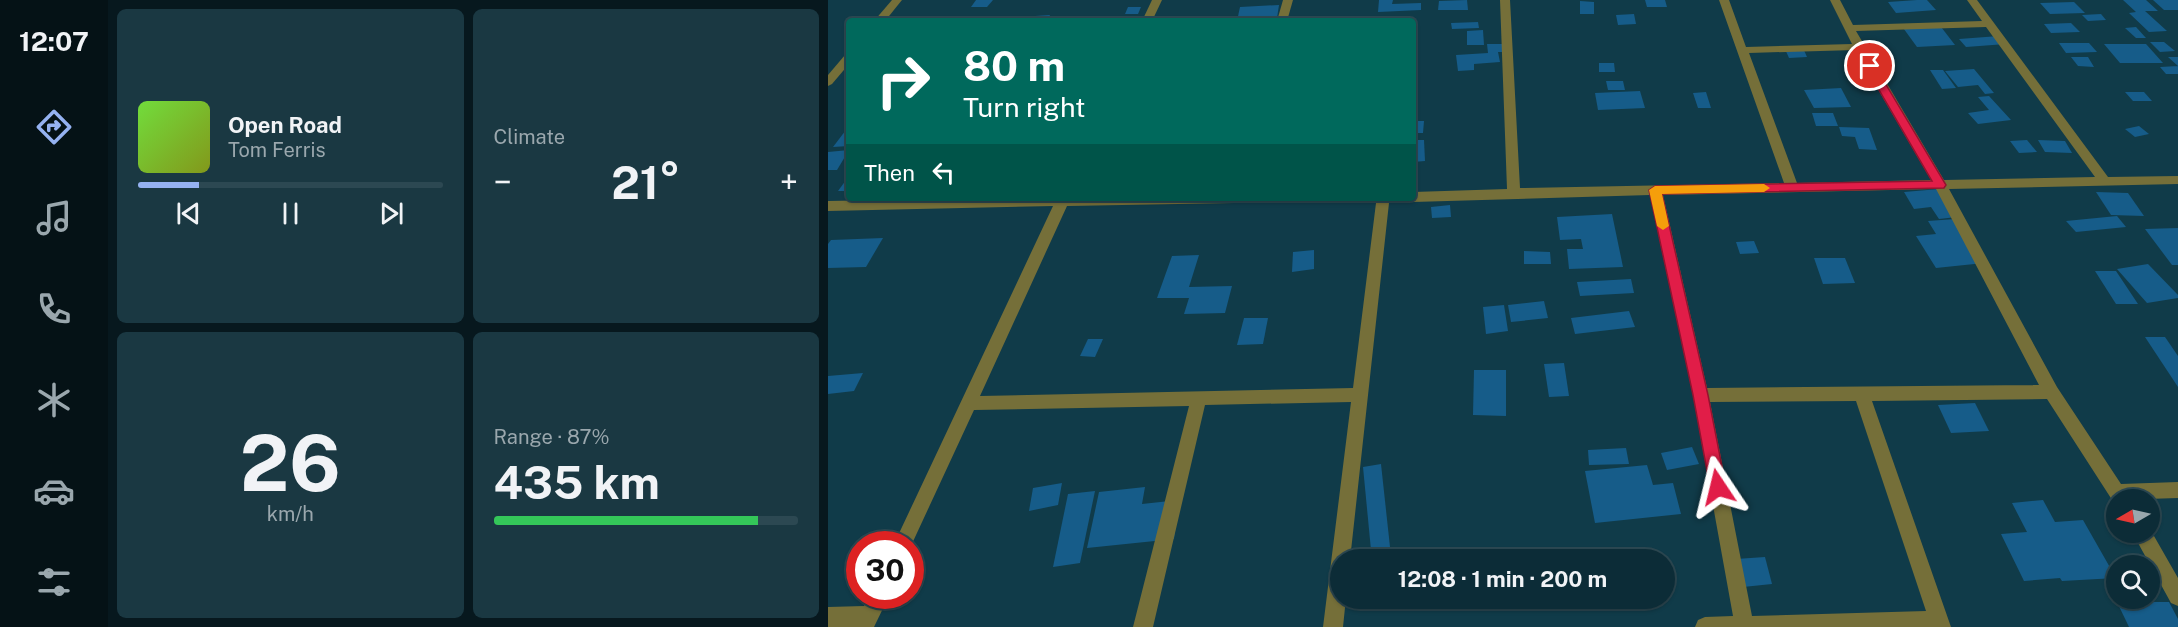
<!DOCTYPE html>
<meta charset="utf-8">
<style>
:root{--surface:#0c2c37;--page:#1a3842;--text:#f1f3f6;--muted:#9aa7ad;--line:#2c4852;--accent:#95b2f1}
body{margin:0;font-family:"Public Sans",sans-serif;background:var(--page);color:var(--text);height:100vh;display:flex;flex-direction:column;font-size:22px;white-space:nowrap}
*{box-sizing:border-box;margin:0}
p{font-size:20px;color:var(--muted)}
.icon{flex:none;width:33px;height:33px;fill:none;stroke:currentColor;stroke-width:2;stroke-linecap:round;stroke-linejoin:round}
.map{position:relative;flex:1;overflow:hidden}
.panel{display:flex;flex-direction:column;gap:9px;padding:9px;background:#07181e;width:720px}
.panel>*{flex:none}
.guide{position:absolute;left:18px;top:18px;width:570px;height:183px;border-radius:6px;box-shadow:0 2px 4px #0004,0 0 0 2px var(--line);background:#00695c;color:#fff;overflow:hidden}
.needle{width:39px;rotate:261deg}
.controls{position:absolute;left:1278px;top:489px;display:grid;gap:12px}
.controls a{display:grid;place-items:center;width:54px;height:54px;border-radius:50%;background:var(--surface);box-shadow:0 2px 4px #0004,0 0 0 2px var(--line);font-size:30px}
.speed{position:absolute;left:18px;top:531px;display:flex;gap:12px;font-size:30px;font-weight:700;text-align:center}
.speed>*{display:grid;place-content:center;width:78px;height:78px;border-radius:50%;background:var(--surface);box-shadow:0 2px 4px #0004,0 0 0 2px var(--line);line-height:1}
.speed .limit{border:9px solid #d22;background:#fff;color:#111}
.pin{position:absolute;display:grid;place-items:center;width:51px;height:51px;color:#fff;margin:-26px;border:3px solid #fff;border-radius:50%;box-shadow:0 2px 6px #0007}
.me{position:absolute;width:66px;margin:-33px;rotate:350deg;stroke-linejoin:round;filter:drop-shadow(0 0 4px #0008)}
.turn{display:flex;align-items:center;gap:21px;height:126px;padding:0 18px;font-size:27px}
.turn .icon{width:78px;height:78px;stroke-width:2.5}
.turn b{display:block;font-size:42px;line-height:51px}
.then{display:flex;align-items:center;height:57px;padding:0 18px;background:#0003;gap:12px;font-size:22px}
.big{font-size:45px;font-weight:700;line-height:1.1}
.panel .widget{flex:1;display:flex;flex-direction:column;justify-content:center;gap:9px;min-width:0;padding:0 21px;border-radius:9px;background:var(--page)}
.panel .dial{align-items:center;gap:0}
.dial b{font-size:78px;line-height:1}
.song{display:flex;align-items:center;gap:18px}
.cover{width:72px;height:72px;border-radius:9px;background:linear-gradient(135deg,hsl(100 70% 55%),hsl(70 70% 35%))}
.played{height:6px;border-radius:3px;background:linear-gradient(90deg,var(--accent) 20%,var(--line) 20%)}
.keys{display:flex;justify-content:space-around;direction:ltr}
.heat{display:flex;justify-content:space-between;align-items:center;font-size:33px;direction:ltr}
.charge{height:9px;border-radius:4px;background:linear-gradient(90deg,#34c759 87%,var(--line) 0)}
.panel .tiles{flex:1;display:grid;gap:9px;grid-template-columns:repeat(2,1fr)}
.trip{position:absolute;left:502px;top:549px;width:345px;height:60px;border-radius:30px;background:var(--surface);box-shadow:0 2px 4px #0004,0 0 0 2px var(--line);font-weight:700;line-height:60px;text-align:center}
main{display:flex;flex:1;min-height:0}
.tabs{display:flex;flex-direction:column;width:108px;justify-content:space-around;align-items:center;background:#051216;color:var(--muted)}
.tabs .icon{width:42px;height:42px}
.tabs .active{color:var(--accent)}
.tabs b{font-size:27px;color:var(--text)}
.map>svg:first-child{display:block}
</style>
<main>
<nav class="tabs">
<b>12:07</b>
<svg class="icon active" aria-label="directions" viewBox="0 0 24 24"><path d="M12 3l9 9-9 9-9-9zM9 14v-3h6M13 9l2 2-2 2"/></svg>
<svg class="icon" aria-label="music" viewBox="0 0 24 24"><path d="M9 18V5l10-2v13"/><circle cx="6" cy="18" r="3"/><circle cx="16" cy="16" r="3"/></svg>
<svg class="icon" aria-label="phone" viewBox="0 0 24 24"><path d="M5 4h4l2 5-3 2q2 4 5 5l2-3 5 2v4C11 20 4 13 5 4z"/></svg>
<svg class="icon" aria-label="climate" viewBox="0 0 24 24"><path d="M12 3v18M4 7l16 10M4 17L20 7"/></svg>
<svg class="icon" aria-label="car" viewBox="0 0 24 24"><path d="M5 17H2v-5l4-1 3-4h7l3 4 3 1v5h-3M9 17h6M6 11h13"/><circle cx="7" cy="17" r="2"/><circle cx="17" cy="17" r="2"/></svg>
<svg class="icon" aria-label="filters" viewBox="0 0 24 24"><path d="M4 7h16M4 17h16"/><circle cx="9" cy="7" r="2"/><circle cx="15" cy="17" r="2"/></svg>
</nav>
<section class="panel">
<div class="tiles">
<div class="widget">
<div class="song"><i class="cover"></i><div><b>Open Road</b><p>Tom Ferris</p></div></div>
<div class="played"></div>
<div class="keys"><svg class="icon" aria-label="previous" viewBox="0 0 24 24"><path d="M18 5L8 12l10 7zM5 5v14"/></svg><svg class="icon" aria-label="pause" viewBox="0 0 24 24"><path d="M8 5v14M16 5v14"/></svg><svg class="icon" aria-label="next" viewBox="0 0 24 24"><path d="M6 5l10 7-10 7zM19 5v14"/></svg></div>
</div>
<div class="widget"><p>Climate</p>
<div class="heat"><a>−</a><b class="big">21°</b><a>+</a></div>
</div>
<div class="widget dial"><b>26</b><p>km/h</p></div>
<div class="widget"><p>Range · 87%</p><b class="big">435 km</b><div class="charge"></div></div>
</div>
</section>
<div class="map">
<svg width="1350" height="627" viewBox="0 0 1350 627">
<rect width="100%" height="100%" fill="#103b49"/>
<g fill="#165c89">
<polygon points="148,0 165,0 159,7 143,7"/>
<polygon points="551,0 565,0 564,4 593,3 593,10 550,12"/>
<polygon points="639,0 640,10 610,10 611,1"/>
<polygon points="817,0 837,0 839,7 819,7"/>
<polygon points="1089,0 1099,0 1108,10 1068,13 1060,2"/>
<polygon points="1295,0 1318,0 1330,11 1317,11 1339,31 1321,32 1301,13 1308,12"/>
<polygon points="1325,0 1350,0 1350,10 1336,10"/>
<polygon points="752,1 766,2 766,14 752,14"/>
<polygon points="1246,2 1257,13 1222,14 1212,3"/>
<polygon points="451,5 449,18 409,21 412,7"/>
<polygon points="300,7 313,7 310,14 297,14"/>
<polygon points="806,14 808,24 790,25 788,15"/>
<polygon points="1273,14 1278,20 1260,21 1254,15"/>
<polygon points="222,15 219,21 172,21 174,18"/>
<polygon points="650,22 651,28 624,29 623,23"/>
<polygon points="1110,23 1127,45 1089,47 1073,25"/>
<polygon points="1243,23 1252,32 1223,33 1216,24"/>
<polygon points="1308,27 1318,38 1308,38 1297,28"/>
<polygon points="655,30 656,45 639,45 639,31"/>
<polygon points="1171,36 1178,44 1138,47 1131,39"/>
<polygon points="1322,42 1336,42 1347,51 1332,52"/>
<polygon points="1231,43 1261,43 1269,52 1238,53"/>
<polygon points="659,44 674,44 675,52 670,52 672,62 646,64 646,70 630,71 628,55 660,53"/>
<polygon points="1276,44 1318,44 1335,63 1292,63"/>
<polygon points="975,48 979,57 961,58 957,49"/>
<polygon points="1243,57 1260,57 1266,67 1250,66"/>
<polygon points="1340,57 1350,57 1350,74 1338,74 1332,67 1350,66"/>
<polygon points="771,63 786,63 787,72 771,72"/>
<polygon points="1146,69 1166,93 1157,94 1150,85 1130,87 1117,71"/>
<polygon points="1102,70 1115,70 1128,88 1114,89"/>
<polygon points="778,81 795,81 797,90 780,90"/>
<polygon points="1013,88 1023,107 986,108 976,90"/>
<polygon points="812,91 817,108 770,110 767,93"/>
<polygon points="878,92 883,108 870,108 865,93"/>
<polygon points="1297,92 1316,92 1324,101 1305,101"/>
<polygon points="1161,96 1183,120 1150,124 1140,113 1161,110 1150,97"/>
<polygon points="984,113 1005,113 1010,126 988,126"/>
<polygon points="585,121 596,121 595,133 585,133"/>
<polygon points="21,126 21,146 5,147"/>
<polygon points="1311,126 1321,134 1307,137 1297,129"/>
<polygon points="1011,127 1041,128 1049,150 1031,149 1027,137 1014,136"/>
<polygon points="585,140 596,140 597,161 585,162"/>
<polygon points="1199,140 1209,152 1191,153 1182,141"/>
<polygon points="1210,140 1237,141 1244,153 1217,152"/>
<polygon points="21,150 9,170 0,170 0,152"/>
<polygon points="21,176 21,191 10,191"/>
<polygon points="1111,189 1129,217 1111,219 1103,207 1086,209 1076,192"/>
<polygon points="1268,192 1300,193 1316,216 1283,215"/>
<polygon points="622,205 623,217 604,218 603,207"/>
<polygon points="784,214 795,267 741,269 739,249 755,249 753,239 732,240 729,217"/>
<polygon points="1289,216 1298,227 1248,232 1238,221"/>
<polygon points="1127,219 1156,263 1108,268 1088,236 1108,234 1100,221"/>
<polygon points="1350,228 1350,265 1344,265 1317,229"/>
<polygon points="55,238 38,267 0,268 0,244 3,240"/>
<polygon points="926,241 931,253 912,254 908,242"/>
<polygon points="486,250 486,269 464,272 465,252"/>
<polygon points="696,251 722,252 723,264 696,264"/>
<polygon points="371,255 361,287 404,286 397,313 356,314 361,298 329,298 344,256"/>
<polygon points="986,258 1017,258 1027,283 995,284"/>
<polygon points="1320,264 1350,295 1350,298 1319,303 1289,269"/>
<polygon points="1267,271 1288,271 1310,304 1288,304"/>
<polygon points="803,279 806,293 752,296 749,282"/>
<polygon points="716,301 720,318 683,322 680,305"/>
<polygon points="676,305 680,331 658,334 655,307"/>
<polygon points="801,311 807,327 747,334 743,318"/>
<polygon points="416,318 440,318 435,344 409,345"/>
<polygon points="1317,337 1337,337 1350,356 1350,387"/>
<polygon points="260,339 275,339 267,357 252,356"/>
<polygon points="736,363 741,396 721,397 716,364"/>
<polygon points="646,370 678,370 678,416 645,415"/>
<polygon points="35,373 26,391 0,394 0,376"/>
<polygon points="1147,403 1161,431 1123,433 1110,405"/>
<polygon points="864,447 871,464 839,470 833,453"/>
<polygon points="798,448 801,464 761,465 760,450"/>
<polygon points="553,464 562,547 543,550 535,467"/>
<polygon points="819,465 825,485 845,483 853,514 767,523 757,471"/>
<polygon points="234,483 230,505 201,511 205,488"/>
<polygon points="317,487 314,504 351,500 346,539 259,548 271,492"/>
<polygon points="267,491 252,563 225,567 240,494"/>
<polygon points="1215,500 1227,522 1255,520 1288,578 1234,581 1232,578 1196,581 1173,534 1199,532 1184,503"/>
<polygon points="937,557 944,584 915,587 908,559"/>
<polygon points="1289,602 1341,602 1350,619 1350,627 1301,627"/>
</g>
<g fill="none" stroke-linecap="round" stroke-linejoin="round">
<g fill="#756f39" fill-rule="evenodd">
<polygon points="64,0 74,0 57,21 46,21"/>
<polygon points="324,0 334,0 324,21 314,21"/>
<polygon points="455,0 465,0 459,21 449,21"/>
<path d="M 672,0 L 682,0 L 692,188 L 956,183 L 891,0 L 901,0 L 918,47 L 1024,44 L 1002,0 L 1012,0 L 1025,25 L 1154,21 L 1139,0 L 1149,0 L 1280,177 L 1350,176 L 1350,184 L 1121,189 L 1229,387 L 1293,484 L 1350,482 L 1350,498 L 1288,500 L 1288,506 L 1219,399 L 1044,401 L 1123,627 L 867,627 L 870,620 L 877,617 L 905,616 L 865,395 L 822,195 L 585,202 L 579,198 L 585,198 L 585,192 L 679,189 ZM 1158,27 L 1267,177 L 1116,180 L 1028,31 ZM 1027,50 L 1103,180 L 969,183 L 921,53 ZM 1108,189 L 1211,385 L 879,388 L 835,195 ZM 1028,401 L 1098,611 L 924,616 L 882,402 Z"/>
<polygon points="21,54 21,64 4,84 0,86 0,75 17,55"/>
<path d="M 166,198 L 576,198 L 574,201 L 561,203 L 522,560 L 513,560 L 513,598 L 518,598 L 515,627 L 495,627 L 523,402 L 377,405 L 325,627 L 305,627 L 361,406 L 146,410 L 82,548 L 82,544 L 66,544 L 225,206 L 0,211 L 0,201 ZM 406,203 L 548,203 L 525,388 L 152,396 L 239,206 Z"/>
<polygon points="1322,529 1350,578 1350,606 1343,603 1304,532 1322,532"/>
<polygon points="41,596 61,596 46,627 0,627 0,607 36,606"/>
</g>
</g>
<polygon fill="#e11d48" stroke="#92132f" stroke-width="1.5" points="1042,63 1047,66 1118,185 1116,188 834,194 880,395 898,487 896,492 890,495 884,492 882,487 865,395 821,190 827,186 1104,181 1037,66"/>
<polygon fill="#f59e0b" points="936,184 942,188 936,192 834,194 841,226 835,230 829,226 821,190 827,186"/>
</svg>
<div class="controls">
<a><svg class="needle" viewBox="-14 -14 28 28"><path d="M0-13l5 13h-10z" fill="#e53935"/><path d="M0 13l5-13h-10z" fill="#9aa7ad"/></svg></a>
<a><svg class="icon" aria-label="search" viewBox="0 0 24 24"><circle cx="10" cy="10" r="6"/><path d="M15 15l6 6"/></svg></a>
</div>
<div class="speed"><div class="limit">30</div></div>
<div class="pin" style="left:1042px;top:66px;background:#d93025"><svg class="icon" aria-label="arrive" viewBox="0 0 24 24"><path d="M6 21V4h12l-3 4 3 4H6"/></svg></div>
<svg class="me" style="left:890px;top:487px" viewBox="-20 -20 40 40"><path d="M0-17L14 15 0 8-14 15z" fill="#e11d48" stroke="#fff" stroke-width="4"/></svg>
<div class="trip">12:08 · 1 min · 200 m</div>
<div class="guide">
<div class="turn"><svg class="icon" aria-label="right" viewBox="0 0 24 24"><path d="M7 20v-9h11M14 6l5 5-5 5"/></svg><div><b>80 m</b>Turn right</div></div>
<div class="then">Then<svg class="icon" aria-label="left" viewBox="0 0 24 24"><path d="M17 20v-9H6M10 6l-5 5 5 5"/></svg></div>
</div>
</div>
</main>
